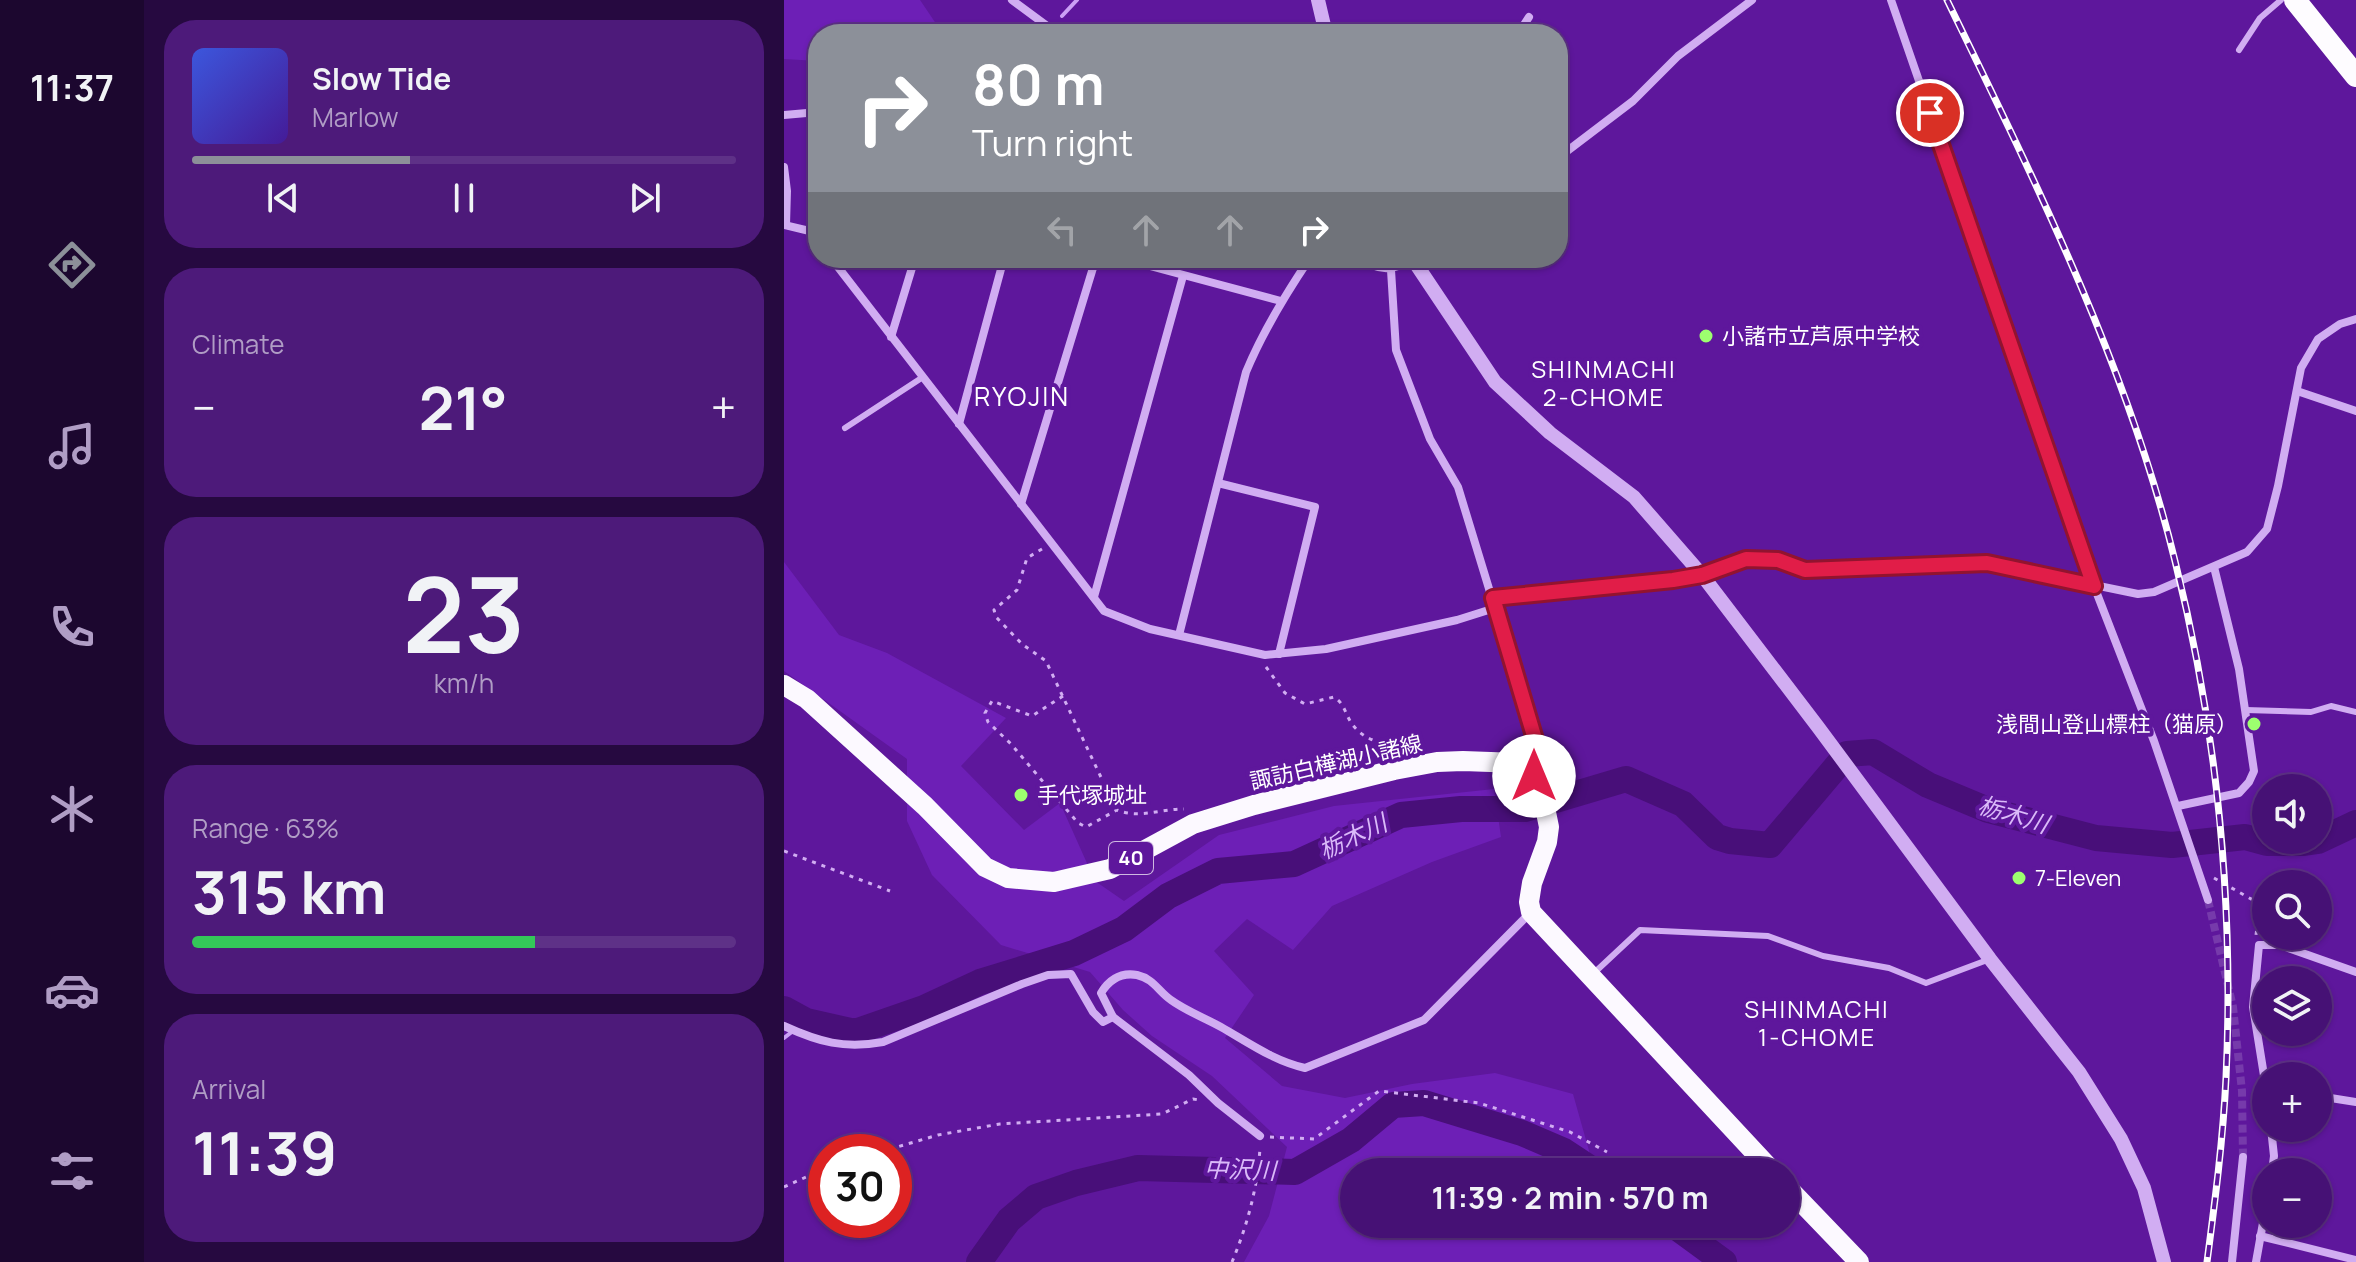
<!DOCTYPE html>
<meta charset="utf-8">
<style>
:root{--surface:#461175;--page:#4d1a7a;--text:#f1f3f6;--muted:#b09dc5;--line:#5e3187;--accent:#8c9099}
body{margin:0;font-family:Manrope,"Noto Sans JP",sans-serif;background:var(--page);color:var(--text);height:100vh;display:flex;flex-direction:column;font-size:30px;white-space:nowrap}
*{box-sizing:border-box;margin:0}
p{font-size:26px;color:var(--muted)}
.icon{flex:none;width:44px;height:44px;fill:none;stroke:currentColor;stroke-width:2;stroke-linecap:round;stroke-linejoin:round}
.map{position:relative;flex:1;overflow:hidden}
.details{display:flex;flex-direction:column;gap:20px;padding:20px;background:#260940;width:640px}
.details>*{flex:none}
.banner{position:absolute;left:24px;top:24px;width:760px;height:244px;border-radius:32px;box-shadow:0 2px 6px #0004,0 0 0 2px var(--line);background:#8c9099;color:#fff;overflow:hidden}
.controls{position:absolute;left:1468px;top:774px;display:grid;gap:16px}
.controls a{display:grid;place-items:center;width:80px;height:80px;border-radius:50%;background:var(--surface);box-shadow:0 2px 6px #0004,0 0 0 2px var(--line);font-size:40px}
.speed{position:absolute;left:24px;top:1134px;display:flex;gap:16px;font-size:40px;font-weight:700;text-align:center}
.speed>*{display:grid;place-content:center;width:104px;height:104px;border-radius:50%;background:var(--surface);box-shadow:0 2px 6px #0004,0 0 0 2px var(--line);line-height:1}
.speed .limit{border:12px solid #d22;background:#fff;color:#111}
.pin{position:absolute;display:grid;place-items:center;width:68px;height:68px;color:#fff;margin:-34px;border:4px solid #fff;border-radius:50%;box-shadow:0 2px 8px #0007}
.me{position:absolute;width:88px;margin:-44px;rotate:0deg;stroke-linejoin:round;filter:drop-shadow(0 0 6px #0008)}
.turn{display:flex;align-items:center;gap:28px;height:168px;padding:0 32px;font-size:36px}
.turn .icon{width:104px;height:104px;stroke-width:2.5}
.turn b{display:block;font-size:56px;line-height:68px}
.lanes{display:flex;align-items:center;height:76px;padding:0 32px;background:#0003;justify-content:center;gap:40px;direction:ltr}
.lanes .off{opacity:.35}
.big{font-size:60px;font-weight:700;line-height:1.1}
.details .widget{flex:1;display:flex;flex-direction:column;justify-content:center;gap:12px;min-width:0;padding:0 28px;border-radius:32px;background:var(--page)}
.details .dial{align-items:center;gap:0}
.dial b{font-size:104px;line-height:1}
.song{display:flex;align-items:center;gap:24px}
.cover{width:96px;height:96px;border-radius:12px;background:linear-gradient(135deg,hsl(230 70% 55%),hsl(260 70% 35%))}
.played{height:8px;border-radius:4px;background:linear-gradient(90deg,var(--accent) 40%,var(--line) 40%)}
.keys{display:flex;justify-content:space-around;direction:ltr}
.heat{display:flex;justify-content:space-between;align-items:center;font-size:44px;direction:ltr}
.charge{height:12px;border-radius:6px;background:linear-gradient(90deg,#34c759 63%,var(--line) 0)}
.trip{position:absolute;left:556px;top:1158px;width:460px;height:80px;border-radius:40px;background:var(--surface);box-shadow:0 2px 6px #0004,0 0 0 2px var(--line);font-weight:700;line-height:80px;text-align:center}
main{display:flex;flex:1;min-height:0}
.tabs{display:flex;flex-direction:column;width:144px;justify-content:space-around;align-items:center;background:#1c072f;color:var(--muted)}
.tabs .icon{width:56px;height:56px}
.tabs .active{color:var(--accent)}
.tabs b{font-size:36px;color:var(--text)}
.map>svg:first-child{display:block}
</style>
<main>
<nav class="tabs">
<b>11:37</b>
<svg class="icon active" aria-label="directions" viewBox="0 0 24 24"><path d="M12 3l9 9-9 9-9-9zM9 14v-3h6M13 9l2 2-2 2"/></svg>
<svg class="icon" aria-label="music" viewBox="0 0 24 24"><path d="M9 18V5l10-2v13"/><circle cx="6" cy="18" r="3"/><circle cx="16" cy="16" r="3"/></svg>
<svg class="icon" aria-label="phone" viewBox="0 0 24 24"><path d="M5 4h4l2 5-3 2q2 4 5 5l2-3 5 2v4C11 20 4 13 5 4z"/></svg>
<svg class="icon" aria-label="climate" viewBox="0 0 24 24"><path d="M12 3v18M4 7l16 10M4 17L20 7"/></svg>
<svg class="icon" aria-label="car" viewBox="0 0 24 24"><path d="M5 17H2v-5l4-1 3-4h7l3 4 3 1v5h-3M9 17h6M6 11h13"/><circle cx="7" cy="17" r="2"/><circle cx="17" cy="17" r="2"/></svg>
<svg class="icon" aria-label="filters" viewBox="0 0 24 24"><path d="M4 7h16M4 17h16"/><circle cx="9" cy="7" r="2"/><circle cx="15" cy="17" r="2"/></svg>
</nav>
<section class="details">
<div class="widget">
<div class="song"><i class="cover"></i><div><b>Slow Tide</b><p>Marlow</p></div></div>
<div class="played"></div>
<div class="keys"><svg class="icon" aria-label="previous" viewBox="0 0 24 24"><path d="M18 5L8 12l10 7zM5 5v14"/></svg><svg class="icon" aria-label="pause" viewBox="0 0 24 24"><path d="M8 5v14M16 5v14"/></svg><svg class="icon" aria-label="next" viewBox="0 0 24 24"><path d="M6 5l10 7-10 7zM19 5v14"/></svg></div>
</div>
<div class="widget"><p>Climate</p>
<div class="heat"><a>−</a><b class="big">21°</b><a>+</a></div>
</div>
<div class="widget dial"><b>23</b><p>km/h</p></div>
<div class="widget"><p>Range · 63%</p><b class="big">315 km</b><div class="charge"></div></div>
<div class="widget"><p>Arrival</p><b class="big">11:39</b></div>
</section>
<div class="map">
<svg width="1572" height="1262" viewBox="0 0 1572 1262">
<rect width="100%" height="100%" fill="#5e179c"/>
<g fill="#6d1fb6">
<polygon points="0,0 136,0 159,34 34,34 34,61 0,59"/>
<polygon points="0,562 55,635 103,653 222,718 177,766 240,830 276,803 311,881 340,901 435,835 550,806 710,789 717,837 648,862 548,906 509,950 463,919 430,951 470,995 441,1038 498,1086 561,1098 628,1084 711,1073 789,1094 811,1172 570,1172 570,1224 869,1224 920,1262 460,1262 485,1216 503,1147 428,1076 368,1036 339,1010 306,972 217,945 148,875 123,821 123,759 0,671"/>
</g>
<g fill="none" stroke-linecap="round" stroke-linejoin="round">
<g stroke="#cba0f5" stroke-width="4">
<polyline points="278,16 293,0"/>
<polyline points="0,1038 22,1021"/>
</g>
<g stroke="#480f79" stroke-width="26">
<polyline points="0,1009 22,1021 71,1032 140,1008 196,982 290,953 340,929 384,896 434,871 510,864 617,815 677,809 741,809 842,779 899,804 933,837 946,841 986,845 1063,754 1089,752 1144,785 1204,810 1312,838 1388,845 1461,837 1483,843 1520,843 1534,841 1572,823"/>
<polyline points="888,1224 940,1262"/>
<polyline points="195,1262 225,1220 252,1197 292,1183 354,1168 511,1172 567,1140 609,1105 640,1103 738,1133 780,1151 812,1172"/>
</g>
<polyline stroke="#763aab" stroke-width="8" stroke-dasharray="8 4" stroke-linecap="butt" points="1424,900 1449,1007 1458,1091 1459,1157"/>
<g stroke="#d1adf2" stroke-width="3" stroke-dasharray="4 6" stroke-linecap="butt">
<polyline points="258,549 243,558 233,590 210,610 212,617 238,644 262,661 332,809"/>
<path d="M 482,667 L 501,693 L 521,704 L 550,697 C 561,704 561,714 568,724 C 581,742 606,747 627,748"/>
<path d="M 279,696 L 248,716 L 208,701 L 201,713 L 204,722 L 227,744 L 294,823 L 302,827 L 333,810 C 355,819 376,809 400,809"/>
<polyline points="0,851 106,891"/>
<polyline points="1430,878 1476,904 1472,935"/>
<polyline points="486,1137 530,1139 595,1091 695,1103 786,1132 823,1152"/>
<polyline points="96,1152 154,1135 216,1124 378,1114 409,1099 415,1100"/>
<polyline points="0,1187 42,1168"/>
<path d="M 448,1262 C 463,1226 474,1187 476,1147"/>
</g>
<g stroke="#d1adf2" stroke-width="6">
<polyline points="1455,50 1476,18 1497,0"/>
<polyline points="61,428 139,377"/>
<polyline points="1462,710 1527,712 1547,706 1572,712"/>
<polyline points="810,973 856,930 984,936 1039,956 1105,968 1142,983 1206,959"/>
</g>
<g stroke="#d1adf2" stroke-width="8">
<polyline points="228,0 274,34"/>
<polyline points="1107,0 1310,586 1370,741 1424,900"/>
<polyline points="734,34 745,17"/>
<polyline points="0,115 34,112"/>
<polyline points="774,158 849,101 894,56 968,0"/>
<polyline points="0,167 3,191 2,225"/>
<polyline points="0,225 34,233"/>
<polyline points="47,258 320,611 366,629 481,655 542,649 673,620 711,608"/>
<polyline points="336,258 497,301"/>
<path d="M 575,258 C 596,273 611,270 633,258"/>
<polyline points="607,270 612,350 646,439 674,487 756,756 750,775"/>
<polyline points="107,337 131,258"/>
<polyline points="1513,391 1572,411"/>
<polyline points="175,424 220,258"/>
<polyline points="434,483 531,507 495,654"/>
<polyline points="237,504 312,258"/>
<polyline points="310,597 399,276"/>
<path d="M 709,598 L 889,580 C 946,570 961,547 1021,570 L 1203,563 L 1354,594 L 1370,592 L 1463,552 L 1483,529 L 1494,486 L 1517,368 L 1534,339 L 1556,324 L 1572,319"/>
<path d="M 395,635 L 462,372 C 479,331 501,295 526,258"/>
<polyline points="1394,806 1455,793 1465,782 1470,771 1455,669 1430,567"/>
<path d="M 0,1026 C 35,1042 60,1049 99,1042 L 238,984 L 264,975 L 287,974 L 309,1012 L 319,1022 L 329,1017"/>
<polyline points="1482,1088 1469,1007 1475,945 1496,945 1572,972"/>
<polyline points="1534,1096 1572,1102"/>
<polyline points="1487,1128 1490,1156 1488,1172"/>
<path d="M 476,1136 L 434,1103 L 405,1075 L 329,1017 L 317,993 C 325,980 336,972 353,975 C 370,979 374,991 387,1000 C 402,1011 421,1018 437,1027 C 465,1043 490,1061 521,1068 L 640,1020 L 747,912"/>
<polyline points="1476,1236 1572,1260"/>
<polyline points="1448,1262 1459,1157"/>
<polyline points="1472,1262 1482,1206"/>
</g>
<g stroke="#d1adf2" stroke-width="14">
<polyline points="534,0 542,34"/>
<polyline points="628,258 711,382 766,433 850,497 918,575 1034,727 1206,959 1295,1072 1337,1139 1360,1188 1380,1262"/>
</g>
<g stroke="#fcf9ff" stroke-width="20">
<polyline points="0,685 23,699 141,806 201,867 224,878 270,882 326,869 409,824 470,805 610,770 653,762 679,761 734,763 750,776 758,793 765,827 763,842 748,883 745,902 747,912 989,1172"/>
<polyline points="1002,1186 1075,1262"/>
</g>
<polyline stroke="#fefcff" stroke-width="22" points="1511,0 1572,76"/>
<g stroke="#fff" stroke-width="7">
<path id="rail" d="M 1163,0 C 1250,179 1344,367 1391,561 C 1433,729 1450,905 1442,1078 C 1439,1140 1431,1201 1423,1262"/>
</g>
<use href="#rail" stroke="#5e179c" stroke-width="4" stroke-dasharray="12" stroke-linecap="butt"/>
</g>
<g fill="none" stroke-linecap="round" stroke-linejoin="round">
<g stroke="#92132f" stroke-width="20">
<polyline id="route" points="750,776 756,756 709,598 889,580 918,575 962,559 994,560 1021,570 1203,563 1310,586 1146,113"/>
</g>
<use href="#route" stroke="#e11d48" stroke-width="14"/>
</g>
<g fill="#9dff6f" stroke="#5e179c" stroke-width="3">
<circle cx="922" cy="336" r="8"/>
<circle cx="1470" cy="724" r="8"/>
<circle cx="237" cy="795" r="8"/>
<circle cx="1235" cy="878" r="8"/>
</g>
<g text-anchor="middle" stroke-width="8" stroke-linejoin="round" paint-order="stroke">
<rect fill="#5e179c" stroke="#cfb9e1" stroke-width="2" x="325" y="842" width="44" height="32" rx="6"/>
<g font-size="20" font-weight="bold" fill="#fff">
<text x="347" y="865">40</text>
</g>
<g font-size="22" fill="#fff" stroke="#5e179c" text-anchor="start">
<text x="938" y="344">小諸市立芦原中学校</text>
<text x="1454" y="732" text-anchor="end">浅間山登山標柱（猫原）</text>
<text x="253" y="803">手代塚城址</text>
<text x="1251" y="886">7-Eleven</text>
</g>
<g font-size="22" fill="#fff" stroke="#5e179c">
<text transform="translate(552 762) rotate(-13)" y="8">諏訪白樺湖小諸線</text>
</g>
<g font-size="24" letter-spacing="2" fill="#fff" stroke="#5e179c">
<text x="820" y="378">SHINMACHI<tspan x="820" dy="28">2-CHOME</tspan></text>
<text x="1033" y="1018">SHINMACHI<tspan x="1033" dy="28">1-CHOME</tspan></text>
</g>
<g font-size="24" font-style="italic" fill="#dabaf9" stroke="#5e179c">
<text transform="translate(1229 815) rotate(17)" y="8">栃木川</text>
<text transform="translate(569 837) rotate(-25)" y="8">栃木川</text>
<text transform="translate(456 1170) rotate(2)" y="8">中沢川</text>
</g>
<g font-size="26" letter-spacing="2" fill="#fff" stroke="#5e179c">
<text x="238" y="406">RYOJIN</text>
</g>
</g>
</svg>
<div class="controls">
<a><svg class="icon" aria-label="sound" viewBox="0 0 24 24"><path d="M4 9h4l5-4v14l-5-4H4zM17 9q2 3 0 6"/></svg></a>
<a><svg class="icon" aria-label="search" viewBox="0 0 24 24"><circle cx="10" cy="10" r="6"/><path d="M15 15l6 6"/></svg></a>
<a><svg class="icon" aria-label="layers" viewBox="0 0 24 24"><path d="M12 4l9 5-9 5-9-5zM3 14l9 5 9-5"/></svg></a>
<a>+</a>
<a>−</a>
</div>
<div class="speed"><div class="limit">30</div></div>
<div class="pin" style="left:1146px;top:113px;background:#d93025"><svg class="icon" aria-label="arrive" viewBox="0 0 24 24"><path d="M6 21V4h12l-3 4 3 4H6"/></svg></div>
<svg class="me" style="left:750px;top:776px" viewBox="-20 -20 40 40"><circle r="19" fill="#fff"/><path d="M0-13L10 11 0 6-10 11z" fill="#e11d48"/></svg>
<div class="trip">11:39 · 2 min · 570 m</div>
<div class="banner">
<div class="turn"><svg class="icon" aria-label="right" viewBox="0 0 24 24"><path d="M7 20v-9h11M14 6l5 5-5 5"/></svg><div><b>80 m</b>Turn right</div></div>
<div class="lanes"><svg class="icon off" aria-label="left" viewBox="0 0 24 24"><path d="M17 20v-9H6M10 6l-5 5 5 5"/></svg><svg class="icon off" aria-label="ahead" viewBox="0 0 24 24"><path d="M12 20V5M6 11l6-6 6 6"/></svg><svg class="icon off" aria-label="ahead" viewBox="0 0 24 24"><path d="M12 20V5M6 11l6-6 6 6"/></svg><svg class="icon" aria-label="right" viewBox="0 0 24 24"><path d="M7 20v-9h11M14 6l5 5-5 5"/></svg></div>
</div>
</div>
</main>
